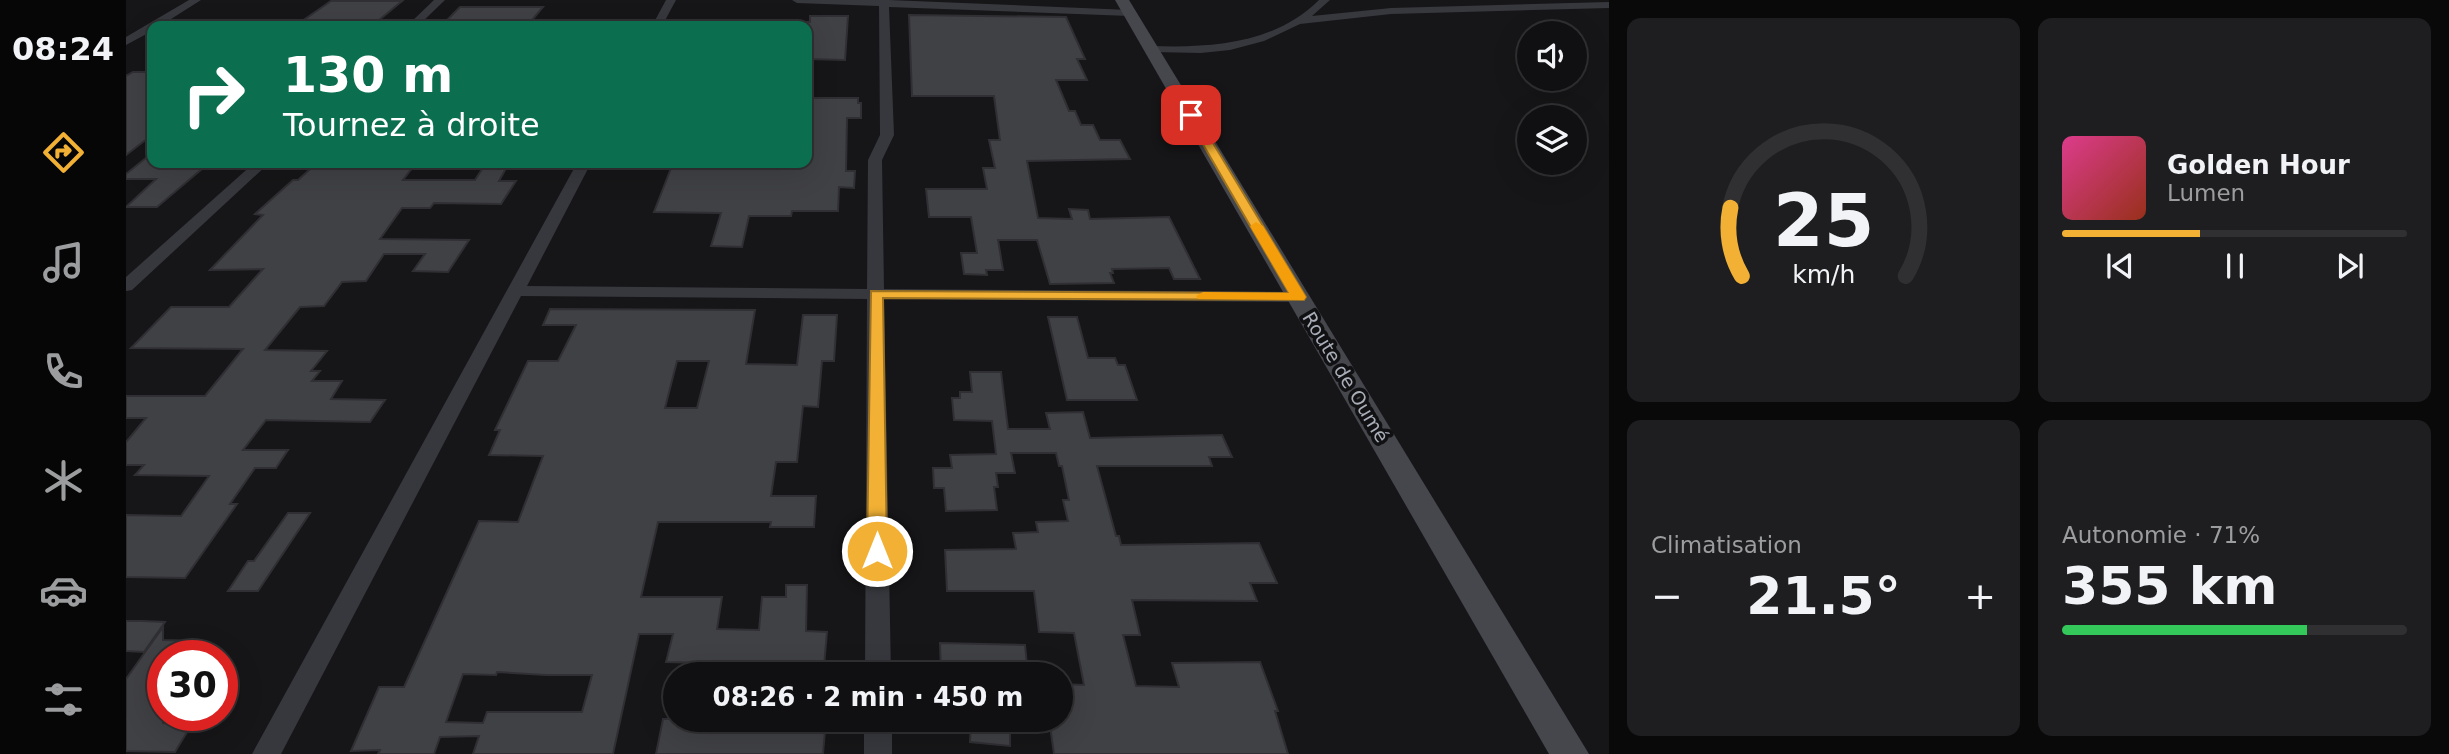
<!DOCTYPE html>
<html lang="fr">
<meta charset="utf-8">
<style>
:root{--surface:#101012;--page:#1e1e20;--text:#f1f3f6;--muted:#9c9d9f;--line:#303032;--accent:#f2b134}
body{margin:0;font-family:"DejaVu Sans",sans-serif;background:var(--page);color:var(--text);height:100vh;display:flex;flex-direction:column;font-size:26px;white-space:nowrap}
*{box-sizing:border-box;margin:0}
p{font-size:23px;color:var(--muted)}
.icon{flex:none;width:38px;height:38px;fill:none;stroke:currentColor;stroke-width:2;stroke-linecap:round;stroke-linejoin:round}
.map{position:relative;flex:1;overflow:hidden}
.side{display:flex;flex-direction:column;gap:18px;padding:18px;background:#09090a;width:840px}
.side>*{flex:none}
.banner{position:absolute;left:21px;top:21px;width:665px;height:147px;border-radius:14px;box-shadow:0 7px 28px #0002,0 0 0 2px var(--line);background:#0b6e4f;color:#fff;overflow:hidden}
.controls{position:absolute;left:1391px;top:21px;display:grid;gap:14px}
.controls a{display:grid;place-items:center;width:70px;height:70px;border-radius:50%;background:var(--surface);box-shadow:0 7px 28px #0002,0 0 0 2px var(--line);font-size:35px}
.speed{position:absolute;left:21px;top:640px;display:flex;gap:14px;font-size:35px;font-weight:700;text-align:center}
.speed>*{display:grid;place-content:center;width:91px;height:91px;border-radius:50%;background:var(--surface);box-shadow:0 7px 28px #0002,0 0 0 2px var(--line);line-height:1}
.speed .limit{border:10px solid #d22;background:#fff;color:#111}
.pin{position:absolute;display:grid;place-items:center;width:60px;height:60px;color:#fff;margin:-30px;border-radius:14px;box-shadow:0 4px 10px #0006}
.me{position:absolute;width:77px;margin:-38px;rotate:0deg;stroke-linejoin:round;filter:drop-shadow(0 0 5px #0008)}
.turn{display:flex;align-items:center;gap:24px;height:147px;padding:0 21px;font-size:32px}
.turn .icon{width:91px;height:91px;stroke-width:2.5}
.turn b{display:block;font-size:49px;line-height:60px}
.big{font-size:52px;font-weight:600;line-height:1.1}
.side .widget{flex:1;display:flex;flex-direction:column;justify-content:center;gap:10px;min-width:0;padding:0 24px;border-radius:14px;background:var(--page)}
.side .dial{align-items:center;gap:0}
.dial svg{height:182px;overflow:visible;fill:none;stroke:var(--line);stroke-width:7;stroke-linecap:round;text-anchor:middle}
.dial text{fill:var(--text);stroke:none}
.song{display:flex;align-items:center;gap:21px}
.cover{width:84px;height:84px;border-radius:10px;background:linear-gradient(135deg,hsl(330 70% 55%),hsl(10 70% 35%))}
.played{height:7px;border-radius:4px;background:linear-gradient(90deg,var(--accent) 40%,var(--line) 40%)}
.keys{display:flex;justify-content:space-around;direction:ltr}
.heat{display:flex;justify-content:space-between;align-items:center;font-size:38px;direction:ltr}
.charge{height:10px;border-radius:5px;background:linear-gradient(90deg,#34c759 71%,var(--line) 0)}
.side .tiles{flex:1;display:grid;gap:18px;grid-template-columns:repeat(2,1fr)}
.trip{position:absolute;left:537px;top:662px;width:410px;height:70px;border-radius:35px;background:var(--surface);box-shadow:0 7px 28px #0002,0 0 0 2px var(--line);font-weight:600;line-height:70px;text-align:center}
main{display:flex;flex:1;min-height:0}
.dock{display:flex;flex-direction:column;width:126px;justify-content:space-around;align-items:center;background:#060607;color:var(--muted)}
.dock .icon{width:49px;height:49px}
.dock .current{color:var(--accent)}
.dock b{font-size:32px;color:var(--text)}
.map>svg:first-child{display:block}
</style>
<main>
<nav class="dock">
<b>08:24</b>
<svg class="icon current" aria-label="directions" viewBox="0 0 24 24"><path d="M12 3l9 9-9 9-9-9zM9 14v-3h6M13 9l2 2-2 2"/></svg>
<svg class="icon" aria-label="music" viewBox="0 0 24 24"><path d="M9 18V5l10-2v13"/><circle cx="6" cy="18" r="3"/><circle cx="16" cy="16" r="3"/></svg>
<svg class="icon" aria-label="phone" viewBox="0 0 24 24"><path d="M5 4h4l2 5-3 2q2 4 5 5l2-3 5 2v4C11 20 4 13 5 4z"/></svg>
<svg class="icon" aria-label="climate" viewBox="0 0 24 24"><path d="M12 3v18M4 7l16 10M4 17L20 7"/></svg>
<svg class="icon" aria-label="car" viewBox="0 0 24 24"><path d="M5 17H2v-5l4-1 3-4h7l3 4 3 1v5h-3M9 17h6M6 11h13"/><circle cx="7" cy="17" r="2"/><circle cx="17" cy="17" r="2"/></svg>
<svg class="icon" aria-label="filters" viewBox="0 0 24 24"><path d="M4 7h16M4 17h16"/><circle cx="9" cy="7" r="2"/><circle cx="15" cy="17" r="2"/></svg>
</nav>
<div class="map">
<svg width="1483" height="754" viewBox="0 0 1483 754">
<rect width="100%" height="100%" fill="#161618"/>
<g fill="#404145" stroke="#303034" stroke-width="2" fill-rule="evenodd">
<polygon points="205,1 276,1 247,25 169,26"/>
<polygon points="334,7 417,7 401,26 316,25"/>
<polygon points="783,15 940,17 959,59 951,59 961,80 930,80 943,111 949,111 955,125 967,125 974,140 994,140 1004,159 901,161 912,218 946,219 943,209 962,210 964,219 1043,217 1074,279 1048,279 1043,268 986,269 987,273 984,273 988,283 924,284 911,240 872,240 877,270 860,270 861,275 838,274 835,253 851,253 845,217 803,217 800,189 861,189 857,168 869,168 863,140 874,140 868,96 786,96"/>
<polygon points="684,16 722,16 719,60 681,59 681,22 684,22"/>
<polygon points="7,72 26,72 26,135 0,155 0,76"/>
<polygon points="681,98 732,98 732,103 735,103 735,118 721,118 720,171 729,171 728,188 713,187 712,211 666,211 665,216 623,216 616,247 585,246 595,213 528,212 547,163 681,163"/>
<polygon points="26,153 26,163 83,163 31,207 0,207 30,179 0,179 0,174"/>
<polygon points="191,163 268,166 271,163 290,163 277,180 349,180 360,163 383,163 373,181 390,181 375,204 308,203 304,208 276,208 254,239 343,240 322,272 287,271 299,254 258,254 240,281 216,282 198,306 174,307 139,350 201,351 185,371 194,371 186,381 216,381 205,399 259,400 244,422 140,420 117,450 162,450 150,468 129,468 104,504 111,504 59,578 0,577 0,515 55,516 83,476 9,475 18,465 0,465 0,442 20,418 0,418 0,396 79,396 117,349 5,348 45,307 103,307 137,269 84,270 137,215 129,214 167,180 172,180"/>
<path d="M 424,309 L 629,310 L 620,364 L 671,365 L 677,315 L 711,315 L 708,361 L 696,361 L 692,407 L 677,406 L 671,462 L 650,462 L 645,496 L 690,496 L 688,527 L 644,527 L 645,522 L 532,522 L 515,597 L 596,597 L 591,629 L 633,630 L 636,597 L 660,597 L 660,585 L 681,585 L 680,631 L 701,632 L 698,666 L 540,662 L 547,634 L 513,634 L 487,754 L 347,754 L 353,736 L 314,737 L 308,754 L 252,754 L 254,750 L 225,751 L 253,687 L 278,687 L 353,521 L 392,522 L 417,456 L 363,455 L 374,430 L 369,430 L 402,361 L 432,361 L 450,325 L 417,325 ZM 551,361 L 583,361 L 571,408 L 539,408 ZM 371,672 L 420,675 L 466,675 L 456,712 L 361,712 L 357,723 L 320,722 L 337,674 L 370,675 Z"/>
<polygon points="922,317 951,317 962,358 989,358 992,365 999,365 1011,400 941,400"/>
<polygon points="844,372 875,372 882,429 924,429 920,413 957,412 964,438 1096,435 1106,457 1083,457 1086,466 971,466 990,536 993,536 995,545 1133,543 1151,583 1124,583 1131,601 1006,600 1014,635 997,635 1010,686 1053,687 1046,663 1134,662 1152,711 1149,711 1162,754 928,754 923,719 934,719 934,684 958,685 948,633 913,632 908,591 821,591 819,550 890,549 887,533 912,532 910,522 942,521 937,500 943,500 936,466 933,466 930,453 885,453 889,473 870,473 872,487 868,487 871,510 820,511 818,488 808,488 807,468 826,468 824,455 870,454 866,421 828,420 826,398 834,398 834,392 846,392"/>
<polygon points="162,513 184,513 132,591 102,591 122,561 128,561"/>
<polygon points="0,621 16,621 39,622 18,652 0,651"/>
<polygon points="37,627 37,640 76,641 66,656 37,656 37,723 66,724 49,752 0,751 0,679"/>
<polygon points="814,643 899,645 901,665 892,665 894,674 815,674"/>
<polygon points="537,719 700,719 697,754 530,754"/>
<polygon points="845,719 884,722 884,746 844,742"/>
</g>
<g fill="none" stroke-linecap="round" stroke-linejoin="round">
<g fill="#37383d" fill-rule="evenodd">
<polygon points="63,0 75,0 34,26 26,26 26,31 0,45 0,37"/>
<polygon points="308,0 319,0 292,26 281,26"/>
<polygon points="540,0 550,0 536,26 526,26"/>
<polygon points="666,0 763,0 1004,10 1009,13 1004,16 763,7 768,135 756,160 758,289 1173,292 1182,297 1173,302 758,299 765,674 739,674 741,299 395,296 155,754 126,754 451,163 465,163 401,286 741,289 742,160 754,135 753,6 671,3"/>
<path d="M 1193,0 L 1204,0 L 1186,16 L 1265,8 L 1483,2 L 1483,8 L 1265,14 L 1174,24 L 1138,41 L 1104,50 L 1075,53 L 1026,52 L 1020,49 L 1026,46 C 1085,48 1149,44 1193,0 Z"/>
<polygon points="128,163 143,163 6,290 0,291 0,277"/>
<rect x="738" y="719" width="28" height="35"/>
</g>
<polygon fill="#45474d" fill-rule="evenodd" points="989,0 1003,0 1463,754 1423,754"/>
</g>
<polygon fill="#f2b134" stroke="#9d7322" stroke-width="2" points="1065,112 1070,115 1180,297 1178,300 757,298 761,551 758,557 751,559 744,557 741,551 745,291 1163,293 1060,115"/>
<polygon fill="#f59e0b" points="1130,222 1137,226 1180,297 1178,300 1072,299 1070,296 1077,292 1163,293 1124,226"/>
<g text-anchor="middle" stroke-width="7" stroke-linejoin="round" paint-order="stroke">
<g font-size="19" fill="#a8adb8" stroke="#111113">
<text transform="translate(1220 377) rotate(59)" y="7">Route de Oumé</text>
</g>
</g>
</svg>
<div class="controls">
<a><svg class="icon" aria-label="sound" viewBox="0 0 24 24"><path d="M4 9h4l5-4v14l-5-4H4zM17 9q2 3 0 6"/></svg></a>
<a><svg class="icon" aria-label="layers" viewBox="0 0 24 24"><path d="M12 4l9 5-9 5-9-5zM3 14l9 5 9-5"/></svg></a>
</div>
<div class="speed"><div class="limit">30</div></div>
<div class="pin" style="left:1065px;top:115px;background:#d93025"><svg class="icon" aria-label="arrive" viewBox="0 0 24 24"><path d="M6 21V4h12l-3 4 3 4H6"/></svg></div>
<svg class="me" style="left:751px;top:551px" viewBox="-20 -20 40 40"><circle r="17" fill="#f2b134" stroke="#fff" stroke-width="3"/><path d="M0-11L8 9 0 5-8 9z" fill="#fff"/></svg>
<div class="trip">08:26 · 2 min · 450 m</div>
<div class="banner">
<div class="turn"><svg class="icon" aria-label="right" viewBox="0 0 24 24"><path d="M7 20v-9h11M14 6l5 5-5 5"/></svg><div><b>130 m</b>Tournez à droite</div></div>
</div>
</div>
<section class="side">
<div class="tiles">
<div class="widget dial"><svg viewBox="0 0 100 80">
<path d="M14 69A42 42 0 1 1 86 69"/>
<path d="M14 69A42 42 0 0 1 9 39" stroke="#f2b134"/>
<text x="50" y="56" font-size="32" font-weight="700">25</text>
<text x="50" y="72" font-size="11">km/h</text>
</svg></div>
<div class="widget">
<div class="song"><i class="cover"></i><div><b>Golden Hour</b><p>Lumen</p></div></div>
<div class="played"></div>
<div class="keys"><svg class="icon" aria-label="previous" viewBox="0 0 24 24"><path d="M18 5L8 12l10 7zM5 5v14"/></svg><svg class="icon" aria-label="pause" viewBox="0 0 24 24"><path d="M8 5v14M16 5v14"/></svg><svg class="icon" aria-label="next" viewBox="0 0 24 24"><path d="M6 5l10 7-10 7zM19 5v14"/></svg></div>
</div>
<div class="widget"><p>Climatisation</p>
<div class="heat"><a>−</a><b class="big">21.5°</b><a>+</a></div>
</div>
<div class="widget"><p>Autonomie · 71%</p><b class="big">355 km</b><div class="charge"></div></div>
</div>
</section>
</main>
